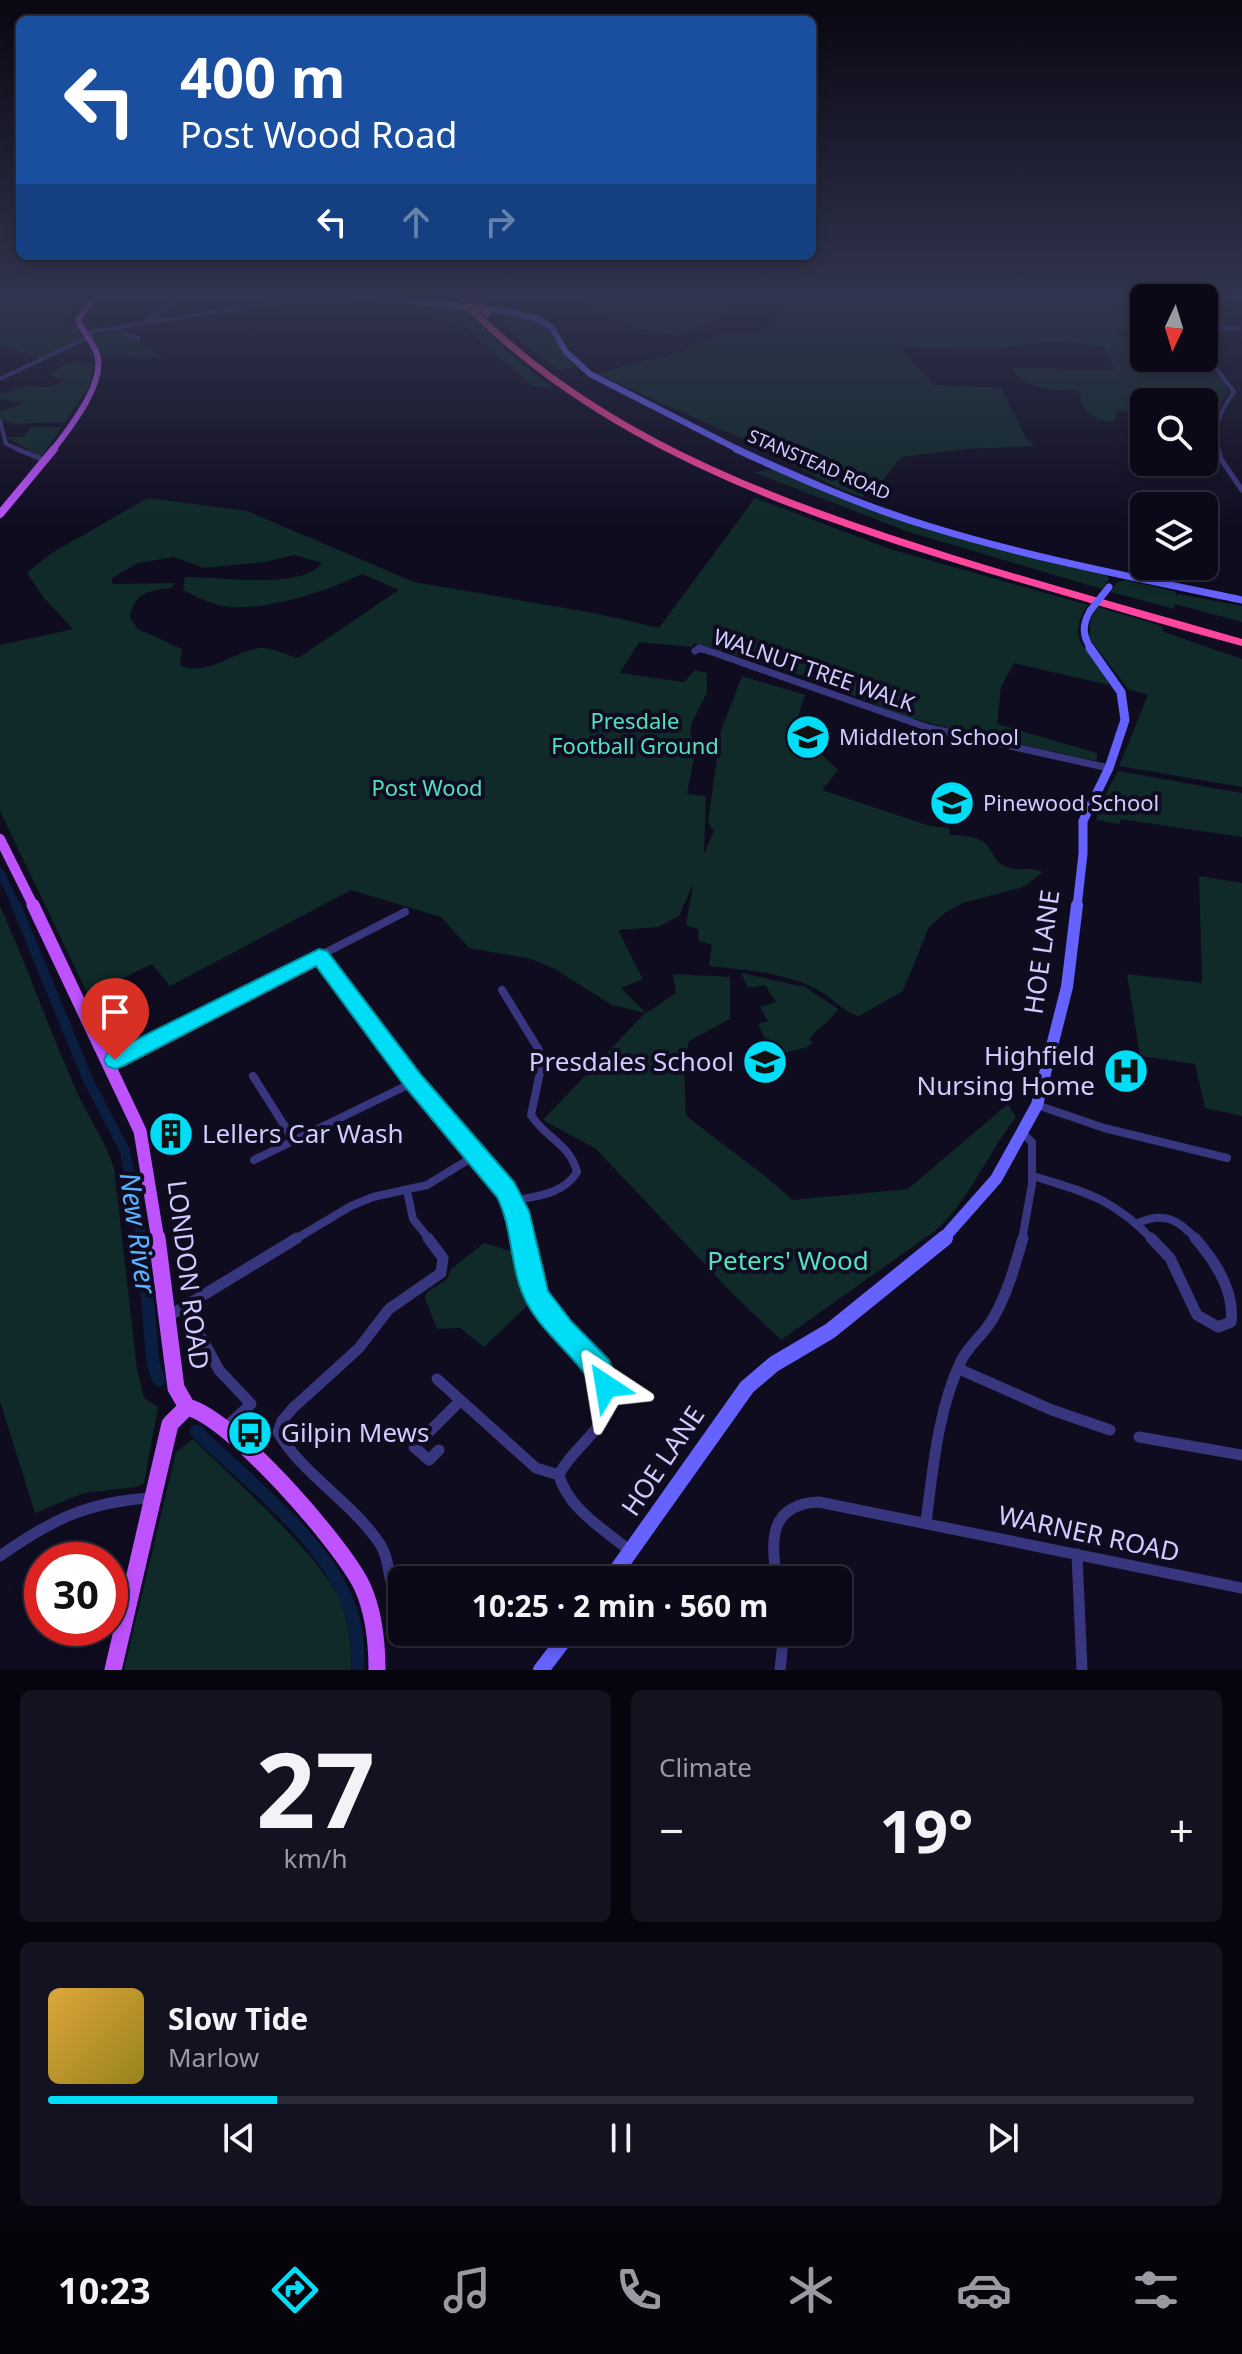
<!DOCTYPE html>
<meta charset="utf-8">
<style>
:root{--surface:#0b0918;--page:#141221;--text:#f1f3f6;--muted:#9a9aa2;--line:#2b2a37;--accent:#00ddf6}
body{margin:0;font-family:"Noto Sans",sans-serif;background:var(--page);color:var(--text);height:100vh;display:flex;flex-direction:column;font-size:30px;white-space:nowrap}
*{box-sizing:border-box;margin:0}
p{font-size:26px;color:var(--muted)}
.icon{flex:none;width:44px;height:44px;fill:none;stroke:currentColor;stroke-width:2;stroke-linecap:round;stroke-linejoin:round}
.map{position:relative;height:1670px;overflow:hidden}
.panel{display:flex;flex-direction:column;gap:20px;padding:20px;background:#06050d;flex:1}
.panel>*{flex:none}
.guide{position:absolute;left:16px;top:16px;width:800px;height:244px;border-radius:12px;box-shadow:0 4px 12px #0003,0 0 0 2px var(--line);background:#1a4fa0;color:#fff;overflow:hidden}
.needle{width:52px;rotate:184deg}
.fabs{position:absolute;left:1130px;top:284px;display:grid;gap:16px}
.fabs a{display:grid;place-items:center;width:88px;height:88px;border-radius:12px;background:var(--surface);box-shadow:0 4px 12px #0003,0 0 0 2px var(--line);font-size:40px}
.speed{position:absolute;left:24px;top:1542px;display:flex;gap:16px;font-size:40px;font-weight:700;text-align:center}
.speed>*{display:grid;place-content:center;width:104px;height:104px;border-radius:50%;background:var(--surface);box-shadow:0 4px 12px #0003,0 0 0 2px var(--line);line-height:1}
.speed .limit{border:12px solid #d22;background:#fff;color:#111}
.pin{position:absolute;display:grid;place-items:center;width:68px;height:68px;color:#fff;margin:-82px -34px;border-radius:50% 50% 50% 0;rotate:-45deg;box-shadow:0 0 8px #0007}
.pin .icon{rotate:45deg}
.me{position:absolute;width:88px;margin:-44px;rotate:327deg;stroke-linejoin:round;filter:drop-shadow(0 0 6px #0008)}
.turn{display:flex;align-items:center;gap:28px;height:168px;padding:0 32px;font-size:36px}
.turn .icon{width:104px;height:104px;stroke-width:2.5}
.turn b{display:block;font-size:56px;line-height:68px}
.lanes{display:flex;align-items:center;height:76px;padding:0 32px;background:#0003;justify-content:center;gap:40px;direction:ltr}
.lanes .off{opacity:.35}
.big{font-size:60px;font-weight:700;line-height:1.1}
.panel .tile{flex:1;display:flex;flex-direction:column;justify-content:center;gap:12px;min-width:0;padding:0 28px;border-radius:12px;background:var(--page)}
.panel .dial{align-items:center;gap:0}
.dial b{font-size:104px;line-height:1}
.song{display:flex;align-items:center;gap:24px}
.cover{width:96px;height:96px;border-radius:12px;background:linear-gradient(135deg,hsl(40 70% 55%),hsl(50 70% 35%))}
.played{height:8px;border-radius:4px;background:linear-gradient(90deg,var(--accent) 20%,var(--line) 20%)}
.keys{display:flex;justify-content:space-around;direction:ltr}
.heat{display:flex;justify-content:space-between;align-items:center;font-size:44px;direction:ltr}
.panel .tiles{flex:1;display:grid;gap:20px;grid-template-columns:1fr 1fr}
.tile:last-child{grid-column:span 2}
.trip{position:absolute;left:388px;top:1566px;width:464px;height:80px;border-radius:12px;background:var(--surface);box-shadow:0 4px 12px #0003,0 0 0 2px var(--line);font-weight:700;line-height:80px;text-align:center}
.menu{display:flex;height:128px;justify-content:space-around;align-items:center;background:#04040a;color:var(--muted)}
.menu .icon{width:56px;height:56px}
.menu .active{color:var(--accent)}
.menu b{font-size:36px;color:var(--text)}
.map>svg:first-child{display:block}
</style>
<div class="map">
<svg width="1242" height="1670" viewBox="0 0 1242 1670">
<rect width="100%" height="100%" fill="#0f0c20"/>
<g fill="#0f2a29" fill-rule="evenodd">
<polygon points="0,296 86,296 68,315 67,325 75,323 83,338 39,359 5,345 0,346"/>
<path d="M 597,296 L 1187,296 L 1189,298 L 1144,298 L 1144,330 L 1118,330 L 1122,337 L 1143,338 L 1144,358 L 1204,360 L 1225,384 L 1228,393 L 1212,418 L 1204,417 L 1204,402 L 1144,402 L 1144,412 L 1115,411 L 1115,421 C 1095,422 1082,412 1079,391 C 1050,389 1034,392 1012,371 L 1014,368 L 1115,370 L 1104,347 L 1058,341 L 1000,348 L 903,347 C 907,363 925,367 933,385 L 1001,388 L 1026,438 L 1034,446 L 965,449 L 901,457 L 880,484 L 862,497 C 824,485 792,462 756,445 C 703,421 650,399 597,373 L 674,354 L 721,334 L 760,334 L 783,307 L 770,311 L 740,308 L 680,336 L 636,328 L 580,306 Z"/>
<polygon points="376,298 464,309 508,353 553,389 530,385 467,328 432,319 434,316 366,299"/>
<polygon points="495,312 515,315 545,326 574,367 557,370 515,335"/>
<path d="M 105,333 L 126,334 L 163,357 C 143,361 125,355 104,356 L 90,337 Z"/>
<path d="M 74,361 L 95,365 L 88,388 L 65,422 L 14,424 L 0,419 L 0,412 L 24,403 L 0,399 L 0,393 C 10,393 11,391 19,388 C 39,382 41,395 65,379 L 47,375 Z"/>
<polygon points="31,427 62,427 41,457 6,437 23,437"/>
<polygon points="777,469 862,507 1107,575 1109,579 1102,589 909,532 753,472"/>
<path d="M 148,498 L 247,511 L 414,582 L 599,614 L 659,628 L 755,498 L 890,549 L 1088,605 C 1059,646 1101,652 1109,685 L 1014,663 L 1001,687 L 997,724 L 1097,753 L 1097,761 L 954,730 L 901,715 L 810,678 L 694,643 L 692,647 L 639,642 L 620,673 L 684,682 L 695,670 L 707,673 L 707,693 L 692,722 L 690,733 L 696,748 L 687,794 L 706,796 L 704,854 L 714,831 L 708,822 L 721,730 L 742,676 L 805,695 L 795,726 L 805,729 L 818,748 L 824,750 L 821,754 L 838,770 L 822,790 L 930,826 L 949,828 L 950,835 C 964,835 982,836 990,849 C 995,857 996,863 1007,867 C 1019,872 1030,866 1043,872 L 1023,887 L 963,903 L 945,913 L 929,927 L 903,991 L 859,1016 C 844,1013 831,996 816,989 C 783,972 746,970 709,966 L 712,945 L 699,941 L 698,929 L 686,925 L 693,884 L 679,916 L 658,927 L 618,930 L 643,979 L 621,988 L 646,1013 L 676,993 L 673,974 L 730,977 L 730,1019 L 689,1041 L 684,1070 L 686,1115 C 721,1145 759,1168 792,1200 L 908,1189 L 1008,1104 L 1016,1117 C 987,1154 970,1200 935,1231 L 781,1340 L 732,1293 L 596,1149 L 543,1120 L 645,1013 L 612,1005 L 555,969 L 531,959 L 469,948 L 441,917 L 351,890 L 170,986 L 152,964 L 88,995 L 0,811 L 0,645 L 73,629 L 44,598 L 27,573 L 50,554 ZM 294,555 L 322,563 C 301,591 217,576 185,577 L 183,590 C 198,598 213,605 230,607 C 269,610 328,591 362,574 L 399,590 L 298,658 C 287,655 272,648 261,648 C 235,650 206,678 180,665 L 182,649 L 138,629 L 130,618 C 134,592 148,591 171,588 L 175,583 L 112,584 L 112,578 L 138,563 L 174,557 L 204,568 L 265,562 Z"/>
<polygon points="1126,580 1176,592 1176,598 1178,594 1242,606 1242,622 1175,604 1174,609 1111,592 1117,582"/>
<polygon points="1098,607 1162,626 1164,632 1242,659 1242,787 1119,766 1148,695 1128,689 1089,638 1091,618"/>
<polygon points="1118,771 1242,793 1242,837 1120,819 1120,824 1096,820 1103,799"/>
<polygon points="1199,876 1242,883 1242,1116 1205,1108 1195,1064 1140,1056 1127,974 1202,983"/>
<path d="M 0,906 C 27,966 49,1029 76,1090 C 88,1117 105,1140 114,1168 L 137,1369 L 144,1398 L 158,1407 L 144,1483 L 137,1487 L 84,1493 L 35,1513 L 0,1401 Z"/>
<path d="M 741,973 L 805,987 L 838,1009 C 830,1023 817,1027 810,1039 L 813,1043 L 805,1048 L 773,1055 L 758,1024 L 768,1021 L 760,1007 L 776,1002 L 765,985 L 748,988 Z"/>
<polygon points="484,1243 518,1253 530,1303 484,1347 460,1328 437,1329 425,1298 426,1293 447,1279 451,1269"/>
<path d="M 193,1439 C 230,1476 325,1559 341,1603 C 349,1623 352,1649 351,1670 L 124,1670 L 176,1452 Z"/>
</g>
<g fill="none" stroke-linecap="round" stroke-linejoin="round">
<polyline stroke="#0a1e41" stroke-width="8" points="0,872 17,907"/>
<polyline stroke="#0a1e41" stroke-width="10" points="16,905 88,1080 125,1151 142,1240"/>
<g stroke="#0a1e41" stroke-width="13">
<polyline points="142,1238 153,1363 159,1380"/>
<path d="M 196,1431 C 245,1479 323,1538 348,1603 C 357,1624 358,1647 358,1670"/>
</g>
<g stroke="#393680" stroke-width="4">
<polyline points="1204,319 1216,309 1220,296"/>
<polyline points="146,322 183,296"/>
<polyline points="1204,326 1239,329"/>
<polyline points="120,331 139,339"/>
<polyline points="84,333 253,306 341,302 370,296"/>
<path d="M 1204,352 L 1234,392 C 1221,410 1212,428 1219,451"/>
<polyline points="0,379 91,336"/>
<polyline points="0,421 6,444 22,451"/>
</g>
<g stroke="#393680" stroke-width="5">
<polyline points="17,449 44,460"/>
<polyline points="1218,449 1221,459 1242,490"/>
<polyline points="696,650 705,650"/>
</g>
<polyline stroke="#393680" stroke-width="7" points="695,651 699,648 715,653 929,728 1109,768"/>
<g stroke="#393680" stroke-width="8">
<path d="M 319,956 C 352,996 381,1039 413,1079 C 453,1130 511,1173 523,1240"/>
<path d="M 502,990 L 539,1050 L 542,1063 L 531,1115 C 545,1138 570,1144 577,1172 C 563,1195 536,1196 512,1201"/>
<polyline points="110,1063 405,912"/>
<polyline points="253,1076 294,1141"/>
<polyline points="1037,1105 1104,1128 1227,1158"/>
<polyline points="254,1160 414,1082"/>
<path d="M 1033,1176 C 1088,1193 1112,1198 1153,1240"/>
<polyline points="407,1191 413,1219 430,1240"/>
<path d="M 1138,1223 C 1164,1211 1179,1220 1197,1240"/>
<polyline points="294,1240 351,1206 373,1197 427,1185 476,1155"/>
<polyline points="1022,1240 1032,1184 1032,1142 1023,1134"/>
</g>
<g stroke="#393680" stroke-width="11">
<path d="M 523,1238 C 526,1258 528,1280 538,1298 C 558,1335 619,1361 605,1410 C 598,1436 570,1451 559,1475"/>
<path d="M 1151,1238 L 1170,1258 L 1197,1315 L 1218,1327 L 1231,1322 C 1235,1291 1215,1261 1195,1238"/>
<polyline points="169,1316 297,1238"/>
<polyline points="201,1337 219,1370 251,1404 226,1427"/>
<polyline points="959,1369 1052,1410 1110,1430"/>
<path d="M 437,1379 L 536,1468 L 559,1475 C 568,1509 605,1530 630,1551"/>
<polyline points="1139,1437 1242,1455"/>
<polyline points="439,1450 429,1460 414,1447 460,1401"/>
<path d="M 926,1522 C 933,1468 938,1408 962,1359 C 970,1344 984,1334 992,1320 C 1007,1295 1015,1266 1023,1238"/>
<polyline points="1077,1554 1082,1670"/>
<path d="M 0,1556 C 51,1520 87,1502 150,1498"/>
<path d="M 777,1580 C 770,1541 769,1504 819,1502 L 1242,1588"/>
<path d="M 402,1602 C 384,1582 393,1564 380,1544 C 352,1502 301,1473 278,1432 L 282,1421 L 293,1408 L 359,1348 L 389,1309 L 441,1273 L 443,1258 L 428,1238"/>
<polyline points="780,1670 784,1632"/>
</g>
<polyline stroke="#6662ff" stroke-width="6" points="368,296 510,312 538,319 552,328 566,352 590,374 741,451"/>
<g stroke="#6662ff" stroke-width="7">
<path d="M 736,449 C 799,478 862,506 928,526 C 1031,558 1137,578 1242,600"/>
<path d="M 1090,611 C 1082,625 1082,636 1092,650"/>
</g>
<polyline stroke="#6662ff" stroke-width="9" points="1077,907 1083,854 1083,821 1109,768 1125,720 1121,692 1090,648"/>
<polyline stroke="#6662ff" stroke-width="12" points="942,1240 996,1179 1037,1105 1067,987 1077,905"/>
<g stroke="#6662ff" stroke-width="16">
<polyline points="610,1580 747,1387 774,1364 830,1331 945,1238"/>
<polyline points="541,1670 570,1632"/>
</g>
<path stroke="#be52ff" stroke-width="6" d="M 52,451 C 69,429 106,383 97,354 C 93,342 83,332 78,320 L 95,296"/>
<polyline stroke="#be52ff" stroke-width="8" points="0,514 54,449"/>
<polyline stroke="#be52ff" stroke-width="10" points="0,839 34,907"/>
<polyline stroke="#be52ff" stroke-width="13" points="33,905 140,1131 158,1240"/>
<g stroke="#be52ff" stroke-width="17">
<path d="M 157,1238 L 176,1388 L 187,1407 C 231,1417 341,1543 362,1586 C 374,1612 377,1641 377,1670"/>
<polyline points="113,1670 170,1424 187,1407"/>
</g>
<g fill="#ff469e" fill-rule="evenodd">
<polygon points="459,296 465,296 471,306 467,306"/>
<polygon points="472,296 478,296 484,307 480,307"/>
<path d="M 472,311 L 478,311 C 592,423 739,484 888,534 C 1005,573 1124,605 1242,639 L 1242,646 C 1166,626 1091,603 1015,581 C 822,523 619,459 472,315 Z"/>
</g>
<polyline stroke="#6662ff" stroke-width="7" points="1090,611 1109,587"/>
<g stroke="#ff469e" stroke-width="8">
<polyline points="469,305 475,313"/>
<polyline points="482,306 487,313"/>
</g>
</g>
<linearGradient id="sky" x2="0" y2="1"><stop stop-color="#080712"/><stop offset="0.56" stop-color="#31344e"/><stop offset="1" stop-color="#31344e" stop-opacity="0"/></linearGradient>
<rect width="1242" height="529" fill="url(#sky)"/>
<path fill="#00ddf6" stroke="#0090a0" stroke-width="2" d="M 319,949 L 327,951 L 422,1076 L 514,1182 L 529,1211 L 548,1291 L 571,1321 L 609,1360 L 620,1386 L 616,1395 L 606,1399 L 597,1395 C 582,1360 547,1339 528,1305 C 509,1272 514,1230 497,1197 L 406,1088 L 316,966 L 123,1066 L 115,1069 L 107,1066 L 104,1060 L 107,1054 Z"/>
<defs>
<g id="school-disc" transform="scale(2.3)"><circle r="9.5" fill="#00ddf6" stroke="#0f0c20"/><path d="M0-5L7-2L0 1L-7-2ZM-4 1L0 2.5L4 1V4Q0 6-4 4Z" fill="#111"/></g>
<g id="hospital-disc" transform="scale(2.3)"><circle r="9.5" fill="#00ddf6" stroke="#0f0c20"/><path d="M-5-5h3v3.5h4V-5h3V5h-3V1.5h-4V5h-3Z" fill="#111"/></g>
<g id="building-disc" transform="scale(2.3)"><circle r="9.5" fill="#00ddf6" stroke="#0f0c20"/><path d="M-4-6H4V6H1V3H-1V6H-4ZM-2.5-4.3h1.7v1.8h-1.7ZM.8-4.3h1.7v1.8H.8ZM-2.5-1h1.7V.8h-1.7ZM.8-1h1.7V.8H.8Z" fill="#111"/></g>
<g id="bus-disc" transform="scale(2.3)"><circle r="9.5" fill="#00ddf6" stroke="#0f0c20"/><path d="M-5-6H5V4H4V6H2V4H-2V6H-4V4H-5ZM-3.5-4V0h7V-4ZM-3.5 1.2v1.5H-2V1.2ZM2 1.2v1.5H3.5V1.2Z" fill="#111"/></g>
</defs>
<g fill-rule="evenodd">
<use href="#school-disc" x="808" y="737"/>
<use href="#school-disc" x="952" y="803"/>
<use href="#school-disc" x="765" y="1062"/>
<use href="#hospital-disc" x="1126" y="1071"/>
<use href="#building-disc" x="171" y="1134"/>
<use href="#bus-disc" x="250" y="1433"/>
</g>
<g text-anchor="middle" stroke-width="8" stroke-linejoin="round" paint-order="stroke">
<g font-size="18" fill="#d1cbff" stroke="#0f0c20">
<text transform="translate(819 465) rotate(23)" y="6">STANSTEAD ROAD</text>
</g>
<g font-size="22" fill="#d1cbff" stroke="#0f0c20">
<text transform="translate(814 670) rotate(19)" y="8">WALNUT TREE WALK</text>
</g>
<g font-size="22" fill="#54e1be" stroke="#0f0c20">
<text x="635" y="729">Presdale<tspan x="635" dy="25">Football Ground</tspan></text>
<text x="427" y="796">Post Wood</text>
</g>
<g font-size="22" fill="#d1cbff" stroke="#0f0c20" text-anchor="start">
<text x="839" y="745">Middleton School</text>
<text x="983" y="811">Pinewood School</text>
</g>
<g font-size="26" fill="#d1cbff" stroke="#0f0c20">
<text transform="translate(1042 952) rotate(-82)" y="9">HOE LANE</text>
<text transform="translate(188 1275) rotate(83)" y="9">LONDON ROAD</text>
<text transform="translate(663 1461) rotate(-56)" y="9">HOE LANE</text>
<text transform="translate(1089 1534) rotate(12)" y="9">WARNER ROAD</text>
</g>
<g font-size="26" fill="#d1cbff" stroke="#0f0c20" text-anchor="end">
<text x="1095" y="1065">Highfield<tspan x="1095" dy="30">Nursing Home</tspan></text>
<text x="734" y="1071">Presdales School</text>
<text x="202" y="1143" text-anchor="start">Lellers Car Wash</text>
<text x="281" y="1442" text-anchor="start">Gilpin Mews</text>
</g>
<g font-size="26" fill="#54e1be" stroke="#0f0c20">
<text x="788" y="1270">Peters' Wood</text>
</g>
<g font-size="28" font-style="italic" fill="#59b2ff" stroke="#0f0c20">
<text transform="translate(138 1233) rotate(82)" y="10">New River</text>
</g>
</g>
</svg>
<div class="fabs">
<a><svg class="needle" viewBox="-14 -14 28 28"><path d="M0-13l5 13h-10z" fill="#e53935"/><path d="M0 13l5-13h-10z" fill="#9a9aa2"/></svg></a>
<a><svg class="icon" aria-label="search" viewBox="0 0 24 24"><circle cx="10" cy="10" r="6"/><path d="M15 15l6 6"/></svg></a>
<a><svg class="icon" aria-label="layers" viewBox="0 0 24 24"><path d="M12 4l9 5-9 5-9-5zM3 14l9 5 9-5"/></svg></a>
</div>
<div class="speed"><div class="limit">30</div></div>
<div class="pin" style="left:115px;top:1060px;background:#d93025"><svg class="icon" aria-label="arrive" viewBox="0 0 24 24"><path d="M6 21V4h12l-3 4 3 4H6"/></svg></div>
<svg class="me" style="left:606px;top:1386px" viewBox="-20 -20 40 40"><path d="M0-17L14 15 0 8-14 15z" fill="#00ddf6" stroke="#fff" stroke-width="4"/></svg>
<div class="trip">10:25 · 2 min · 560 m</div>
<div class="guide">
<div class="turn"><svg class="icon" aria-label="left" viewBox="0 0 24 24"><path d="M17 20v-9H6M10 6l-5 5 5 5"/></svg><div><b>400 m</b>Post Wood Road</div></div>
<div class="lanes"><svg class="icon" aria-label="left" viewBox="0 0 24 24"><path d="M17 20v-9H6M10 6l-5 5 5 5"/></svg><svg class="icon off" aria-label="ahead" viewBox="0 0 24 24"><path d="M12 20V5M6 11l6-6 6 6"/></svg><svg class="icon off" aria-label="right" viewBox="0 0 24 24"><path d="M7 20v-9h11M14 6l5 5-5 5"/></svg></div>
</div>
</div>
<section class="panel">
<div class="tiles">
<div class="tile dial"><b>27</b><p>km/h</p></div>
<div class="tile"><p>Climate</p>
<div class="heat"><a>−</a><b class="big">19°</b><a>+</a></div>
</div>
<div class="tile">
<div class="song"><i class="cover"></i><div><b>Slow Tide</b><p>Marlow</p></div></div>
<div class="played"></div>
<div class="keys"><svg class="icon" aria-label="previous" viewBox="0 0 24 24"><path d="M18 5L8 12l10 7zM5 5v14"/></svg><svg class="icon" aria-label="pause" viewBox="0 0 24 24"><path d="M8 5v14M16 5v14"/></svg><svg class="icon" aria-label="next" viewBox="0 0 24 24"><path d="M6 5l10 7-10 7zM19 5v14"/></svg></div>
</div>
</div>
</section>
<nav class="menu">
<b>10:23</b>
<svg class="icon active" aria-label="directions" viewBox="0 0 24 24"><path d="M12 3l9 9-9 9-9-9zM9 14v-3h6M13 9l2 2-2 2"/></svg>
<svg class="icon" aria-label="music" viewBox="0 0 24 24"><path d="M9 18V5l10-2v13"/><circle cx="6" cy="18" r="3"/><circle cx="16" cy="16" r="3"/></svg>
<svg class="icon" aria-label="phone" viewBox="0 0 24 24"><path d="M5 4h4l2 5-3 2q2 4 5 5l2-3 5 2v4C11 20 4 13 5 4z"/></svg>
<svg class="icon" aria-label="climate" viewBox="0 0 24 24"><path d="M12 3v18M4 7l16 10M4 17L20 7"/></svg>
<svg class="icon" aria-label="car" viewBox="0 0 24 24"><path d="M5 17H2v-5l4-1 3-4h7l3 4 3 1v5h-3M9 17h6M6 11h13"/><circle cx="7" cy="17" r="2"/><circle cx="17" cy="17" r="2"/></svg>
<svg class="icon" aria-label="filters" viewBox="0 0 24 24"><path d="M4 7h16M4 17h16"/><circle cx="9" cy="7" r="2"/><circle cx="15" cy="17" r="2"/></svg>
</nav>
